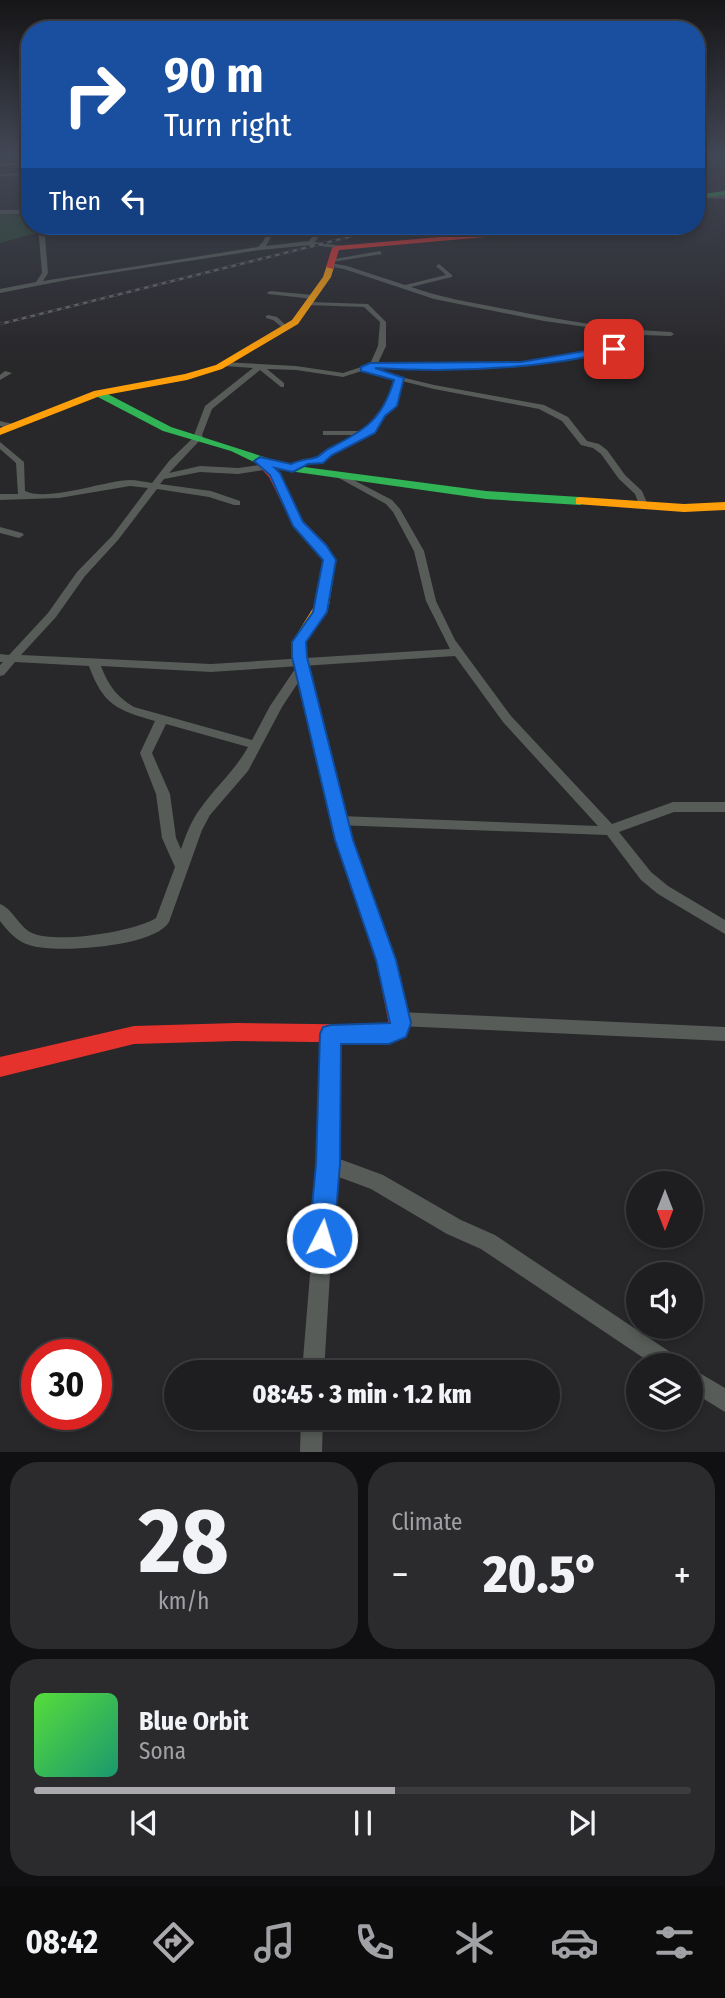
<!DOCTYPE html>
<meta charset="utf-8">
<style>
:root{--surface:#1e1d20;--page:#2b2a2d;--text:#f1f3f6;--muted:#a1a2a5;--line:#3c3b3e;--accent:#aba9ad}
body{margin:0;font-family:"Fira Sans Condensed",sans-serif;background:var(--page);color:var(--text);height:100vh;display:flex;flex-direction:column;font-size:26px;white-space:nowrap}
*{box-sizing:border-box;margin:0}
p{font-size:23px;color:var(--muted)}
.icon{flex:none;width:38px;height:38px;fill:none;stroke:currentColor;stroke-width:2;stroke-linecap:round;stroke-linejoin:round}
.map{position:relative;height:1452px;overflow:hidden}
.sheet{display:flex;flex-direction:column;gap:10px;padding:10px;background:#101012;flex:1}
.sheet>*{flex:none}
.hud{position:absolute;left:21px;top:21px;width:684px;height:214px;border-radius:28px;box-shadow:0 4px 10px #0003,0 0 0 2px var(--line);background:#1a4fa0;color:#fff;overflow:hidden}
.needle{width:46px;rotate:180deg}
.tools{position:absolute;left:626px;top:1171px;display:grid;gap:14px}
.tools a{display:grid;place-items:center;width:77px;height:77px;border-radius:50%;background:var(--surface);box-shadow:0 4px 10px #0003,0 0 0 2px var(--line);font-size:35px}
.speed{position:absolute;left:21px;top:1339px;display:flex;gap:14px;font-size:35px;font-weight:700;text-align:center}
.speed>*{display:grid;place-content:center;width:91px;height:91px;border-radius:50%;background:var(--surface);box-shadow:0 4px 10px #0003,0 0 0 2px var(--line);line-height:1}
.speed .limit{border:10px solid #d22;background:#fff;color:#111}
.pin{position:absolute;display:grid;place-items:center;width:60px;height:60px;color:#fff;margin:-30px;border-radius:14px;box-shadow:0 4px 10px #0006}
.me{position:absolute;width:77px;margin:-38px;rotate:5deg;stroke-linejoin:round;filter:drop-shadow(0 0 5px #0008)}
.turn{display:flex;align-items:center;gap:24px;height:147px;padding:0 28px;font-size:32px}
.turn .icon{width:91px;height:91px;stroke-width:2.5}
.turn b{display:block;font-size:49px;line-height:60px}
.then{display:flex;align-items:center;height:66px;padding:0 28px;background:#0003;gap:14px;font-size:26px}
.big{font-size:52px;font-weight:800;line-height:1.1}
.sheet .tile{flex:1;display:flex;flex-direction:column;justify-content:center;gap:10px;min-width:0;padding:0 24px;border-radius:28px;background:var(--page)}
.sheet .dial{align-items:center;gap:0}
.dial b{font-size:91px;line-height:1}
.song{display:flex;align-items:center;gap:21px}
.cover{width:84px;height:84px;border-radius:10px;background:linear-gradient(135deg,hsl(110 70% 55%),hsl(160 70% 35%))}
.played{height:7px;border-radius:4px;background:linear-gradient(90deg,var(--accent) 55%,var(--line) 55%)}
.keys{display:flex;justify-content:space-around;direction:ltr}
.heat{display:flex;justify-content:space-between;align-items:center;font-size:38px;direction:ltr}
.sheet .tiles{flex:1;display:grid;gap:10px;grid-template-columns:1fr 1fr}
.tile:last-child{grid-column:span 2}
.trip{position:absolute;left:164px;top:1360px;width:396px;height:70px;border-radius:35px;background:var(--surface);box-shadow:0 4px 10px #0003,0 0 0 2px var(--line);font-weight:800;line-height:70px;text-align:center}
.tabs{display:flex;height:112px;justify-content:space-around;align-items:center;background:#0c0c0d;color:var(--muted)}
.tabs .icon{width:49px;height:49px}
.tabs .current{color:var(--accent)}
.tabs b{font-size:32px;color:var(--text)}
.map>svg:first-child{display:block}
</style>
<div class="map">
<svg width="725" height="1452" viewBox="0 0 725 1452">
<rect width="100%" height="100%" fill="#28272a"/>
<polygon fill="#2c4831" points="0,214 28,215 30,226 37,226 37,233 0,243"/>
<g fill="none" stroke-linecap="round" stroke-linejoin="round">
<g fill="#575c58" fill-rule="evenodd">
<polygon points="30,162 30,164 0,166 0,164"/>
<polygon points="30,173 30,175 0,176 0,174"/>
<polygon points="703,195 725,195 725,199 701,198"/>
<rect x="0" y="210" width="30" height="4"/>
<polygon points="38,226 44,226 48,273 43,281 258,247 263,242 265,237 254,226 260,226 266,232 279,226 286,226 269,235 271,237 266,246 309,241 320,226 326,226 315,242 349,247 346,249 311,245 260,250 72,279 0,293 0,289 36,282 42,273"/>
<polygon points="380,251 382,254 332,262 329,260"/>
<path d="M 330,263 L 347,266 L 405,285 L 446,275 L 436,266 L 439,264 L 452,275 L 452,277 L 411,287 C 442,298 474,303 505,309 C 560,320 616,330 671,332 L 674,334 L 671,336 L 643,335 L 544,321 L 434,299 L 344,269 L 328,266 Z"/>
<polygon points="270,291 313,295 316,297 313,299 268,294 267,293"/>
<path d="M 309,302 L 368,304 L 386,322 L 386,346 L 378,363 L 415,365 L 521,363 L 627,346 L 631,348 L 521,367 L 415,369 L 374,367 L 343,377 L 296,370 L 267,369 L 284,383 L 284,387 L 281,387 L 260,370 L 212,409 L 202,435 L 203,437 L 169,473 L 200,466 L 238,468 L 267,464 L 270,465 L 270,469 L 238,474 L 200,472 L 164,479 L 160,484 L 211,491 L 240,501 L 240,505 L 234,505 L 209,497 L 157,489 L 118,540 L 85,576 L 56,617 L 21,655 L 211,664 L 450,649 L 426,601 L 414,551 L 393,512 L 386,504 L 337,477 L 344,475 L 392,500 L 400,509 L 424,551 L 436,601 L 455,640 L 511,716 L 612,824 L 673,802 L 725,802 L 725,812 L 674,812 L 619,832 L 651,872 L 668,886 L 725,920 L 725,934 L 658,894 L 641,880 L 607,835 L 335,825 L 333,821 L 335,817 L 340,816 L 598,826 L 503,722 L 455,656 L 302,666 L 307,669 L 282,707 L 248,771 L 210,815 L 202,830 L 169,922 C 155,947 55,954 29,945 C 16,941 8,931 0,921 L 0,904 C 13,909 19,927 32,933 C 56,944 134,932 156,918 L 175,867 L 162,838 L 156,794 L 140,753 L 155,721 C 117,710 103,705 89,666 L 15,662 L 4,675 L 0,676 L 0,665 L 3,662 L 0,662 L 0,654 L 9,655 L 48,613 L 77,572 L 112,536 L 148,488 L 130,486 L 59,498 L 0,500 L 0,494 L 18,494 L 16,463 L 0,449 L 0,442 L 24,462 L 25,491 C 48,502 103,481 130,480 C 137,480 145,482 152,483 L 169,461 L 193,438 L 205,406 L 253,368 L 224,366 L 221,366 L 221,362 L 296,366 L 343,373 L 370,364 L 378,346 L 380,322 L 364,307 L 307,305 L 306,304 ZM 101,666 L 211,672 L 300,666 L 297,666 L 270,706 L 252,740 L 134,707 C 117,697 108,685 101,666 ZM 166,724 L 248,747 C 234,772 216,786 200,809 C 191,821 186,835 181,849 L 176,838 L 170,794 L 152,753 Z"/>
<polygon points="268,315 277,317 289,328 284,329 273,320 266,318 266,316"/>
<polygon points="368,369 434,385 544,405 568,417 587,441 599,444 607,450 625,475 642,491 648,505 643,508 640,507 635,494 619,479 601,454 593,448 581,445 562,421 539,409 434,389 402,381 395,406 384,415 374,433 331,455 322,463 308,464 296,470 290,470 290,466 303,459 317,458 325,451 356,435 323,435 323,431 365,431 378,412 387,405 395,379 368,373"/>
<polygon points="5,371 12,373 0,380 0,375"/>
<polygon points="0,421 17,425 18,427 14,429 0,426"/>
<polygon points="0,527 22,533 24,535 19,538 0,533"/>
<polygon points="399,1012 725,1027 725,1041 399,1026 393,1024 391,1019 393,1014"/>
<polygon points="331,1027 337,1029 339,1034 337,1158 383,1175 461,1220 495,1235 679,1358 682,1365 654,1365 481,1249 447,1234 371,1189 336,1176 324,1372 302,1372 319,1164 323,1034 325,1029"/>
<polygon points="691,1368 725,1388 725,1412 691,1391"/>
<polygon points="301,1418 323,1418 322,1452 300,1452"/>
</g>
<g fill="#30b455" fill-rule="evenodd">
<polygon points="725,191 725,195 696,199 696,195"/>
<polygon points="94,391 102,391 171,427 289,465 486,491 580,497 586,501 580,505 486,499 289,471 256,463 231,451 163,431 94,395"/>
</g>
<g fill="#ff9f0a" fill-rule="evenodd">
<polygon points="327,265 334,267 331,277 298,324 222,369 187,380 100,396 0,435 0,428 94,391 185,374 216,365 292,320 323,277"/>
<polygon points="580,497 684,504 725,502 725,510 684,512 576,504 576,498"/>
<polygon points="321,542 325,543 336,560 329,605 306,642 306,657 353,840 396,959 393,965 386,967 379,965 376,959 335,840 292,657 292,642 315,605 324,560 315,546"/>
</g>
<g fill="#e5322d" fill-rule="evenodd">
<polygon points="526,226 539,226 497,236 339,250 333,269 326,267 332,248 336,246 497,232"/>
<polygon points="256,459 264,459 280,476 302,520 325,543 325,549 317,549 293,525 269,477 254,461"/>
<polygon points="386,951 393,953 396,959 410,1023 405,1038 389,1043 236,1041 134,1044 0,1077 0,1057 134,1026 236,1023 389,1025 376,959 379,953"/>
</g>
<g stroke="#636464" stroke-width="2.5">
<polyline id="rail" points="0,324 393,226"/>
</g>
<use href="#rail" stroke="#28262b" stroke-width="2" stroke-dasharray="4.5" stroke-linecap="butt"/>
</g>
<linearGradient id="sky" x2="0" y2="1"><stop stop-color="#161517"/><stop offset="0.43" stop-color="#424755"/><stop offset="1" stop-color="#424755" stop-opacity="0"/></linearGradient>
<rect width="725" height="359" fill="url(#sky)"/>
<path fill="#1a73e8" stroke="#114b97" stroke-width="2" d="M 614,346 L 617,347 L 617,351 C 537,369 456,373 375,368 L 404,378 L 397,406 L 385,416 L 375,433 L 332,455 L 323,463 L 308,464 L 293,472 L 275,468 L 280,473 L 303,522 L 326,545 L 336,560 L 327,612 L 306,642 L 307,657 L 353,840 L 396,960 L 411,1023 L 406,1037 L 389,1044 L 341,1044 L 340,1164 L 334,1238 L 331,1246 L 322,1250 L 313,1246 L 309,1238 L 316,1164 L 320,1034 L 323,1027 L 331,1025 L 390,1023 L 376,960 L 335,840 L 292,657 L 292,642 L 313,612 L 323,560 L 293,526 L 270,475 L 254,461 L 260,457 L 291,464 C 301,459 309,460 317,457 C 321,455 325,450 330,448 C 366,429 382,420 394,380 L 361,371 L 361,367 L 370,363 L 521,362 Z"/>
</svg>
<div class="tools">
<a><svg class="needle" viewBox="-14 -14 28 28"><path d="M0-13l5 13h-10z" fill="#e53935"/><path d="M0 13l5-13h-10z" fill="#a1a2a5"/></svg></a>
<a><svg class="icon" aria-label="sound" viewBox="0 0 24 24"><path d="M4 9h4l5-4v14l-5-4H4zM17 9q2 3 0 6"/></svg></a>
<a><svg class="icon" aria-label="layers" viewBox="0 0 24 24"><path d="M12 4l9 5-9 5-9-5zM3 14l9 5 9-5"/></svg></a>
</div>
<div class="speed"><div class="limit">30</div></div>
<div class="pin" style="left:614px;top:349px;background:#d93025"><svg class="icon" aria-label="arrive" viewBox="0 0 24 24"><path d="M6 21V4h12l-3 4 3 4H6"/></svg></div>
<svg class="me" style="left:322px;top:1238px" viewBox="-20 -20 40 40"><circle r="17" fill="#1a73e8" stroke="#fff" stroke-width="3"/><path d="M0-11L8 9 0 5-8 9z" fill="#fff"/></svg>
<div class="trip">08:45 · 3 min · 1.2 km</div>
<div class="hud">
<div class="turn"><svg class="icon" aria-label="right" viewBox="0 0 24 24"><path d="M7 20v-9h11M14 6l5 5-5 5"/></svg><div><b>90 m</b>Turn right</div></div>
<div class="then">Then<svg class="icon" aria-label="left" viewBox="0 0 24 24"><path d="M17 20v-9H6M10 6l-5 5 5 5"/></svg></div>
</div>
</div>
<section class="sheet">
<div class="tiles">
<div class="tile dial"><b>28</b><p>km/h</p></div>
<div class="tile"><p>Climate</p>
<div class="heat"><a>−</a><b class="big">20.5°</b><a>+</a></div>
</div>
<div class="tile">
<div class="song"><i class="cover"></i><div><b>Blue Orbit</b><p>Sona</p></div></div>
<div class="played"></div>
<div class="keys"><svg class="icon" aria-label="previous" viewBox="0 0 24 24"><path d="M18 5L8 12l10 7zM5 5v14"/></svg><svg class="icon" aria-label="pause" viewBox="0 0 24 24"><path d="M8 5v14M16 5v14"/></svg><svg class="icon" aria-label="next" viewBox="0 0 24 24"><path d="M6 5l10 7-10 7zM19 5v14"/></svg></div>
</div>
</div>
</section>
<nav class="tabs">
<b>08:42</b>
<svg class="icon current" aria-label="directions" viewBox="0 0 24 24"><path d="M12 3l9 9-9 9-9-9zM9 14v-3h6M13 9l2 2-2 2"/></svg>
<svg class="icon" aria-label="music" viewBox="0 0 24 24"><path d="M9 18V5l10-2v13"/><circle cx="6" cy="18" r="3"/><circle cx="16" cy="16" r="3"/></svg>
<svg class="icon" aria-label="phone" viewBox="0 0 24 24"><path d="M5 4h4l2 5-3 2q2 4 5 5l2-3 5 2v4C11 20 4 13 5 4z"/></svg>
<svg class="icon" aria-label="climate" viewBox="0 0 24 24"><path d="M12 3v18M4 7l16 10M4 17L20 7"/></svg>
<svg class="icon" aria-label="car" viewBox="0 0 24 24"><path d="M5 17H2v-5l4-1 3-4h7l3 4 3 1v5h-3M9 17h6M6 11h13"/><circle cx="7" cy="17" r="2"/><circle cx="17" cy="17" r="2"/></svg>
<svg class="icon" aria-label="filters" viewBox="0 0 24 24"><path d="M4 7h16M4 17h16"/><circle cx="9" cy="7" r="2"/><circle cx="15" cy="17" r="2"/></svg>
</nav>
